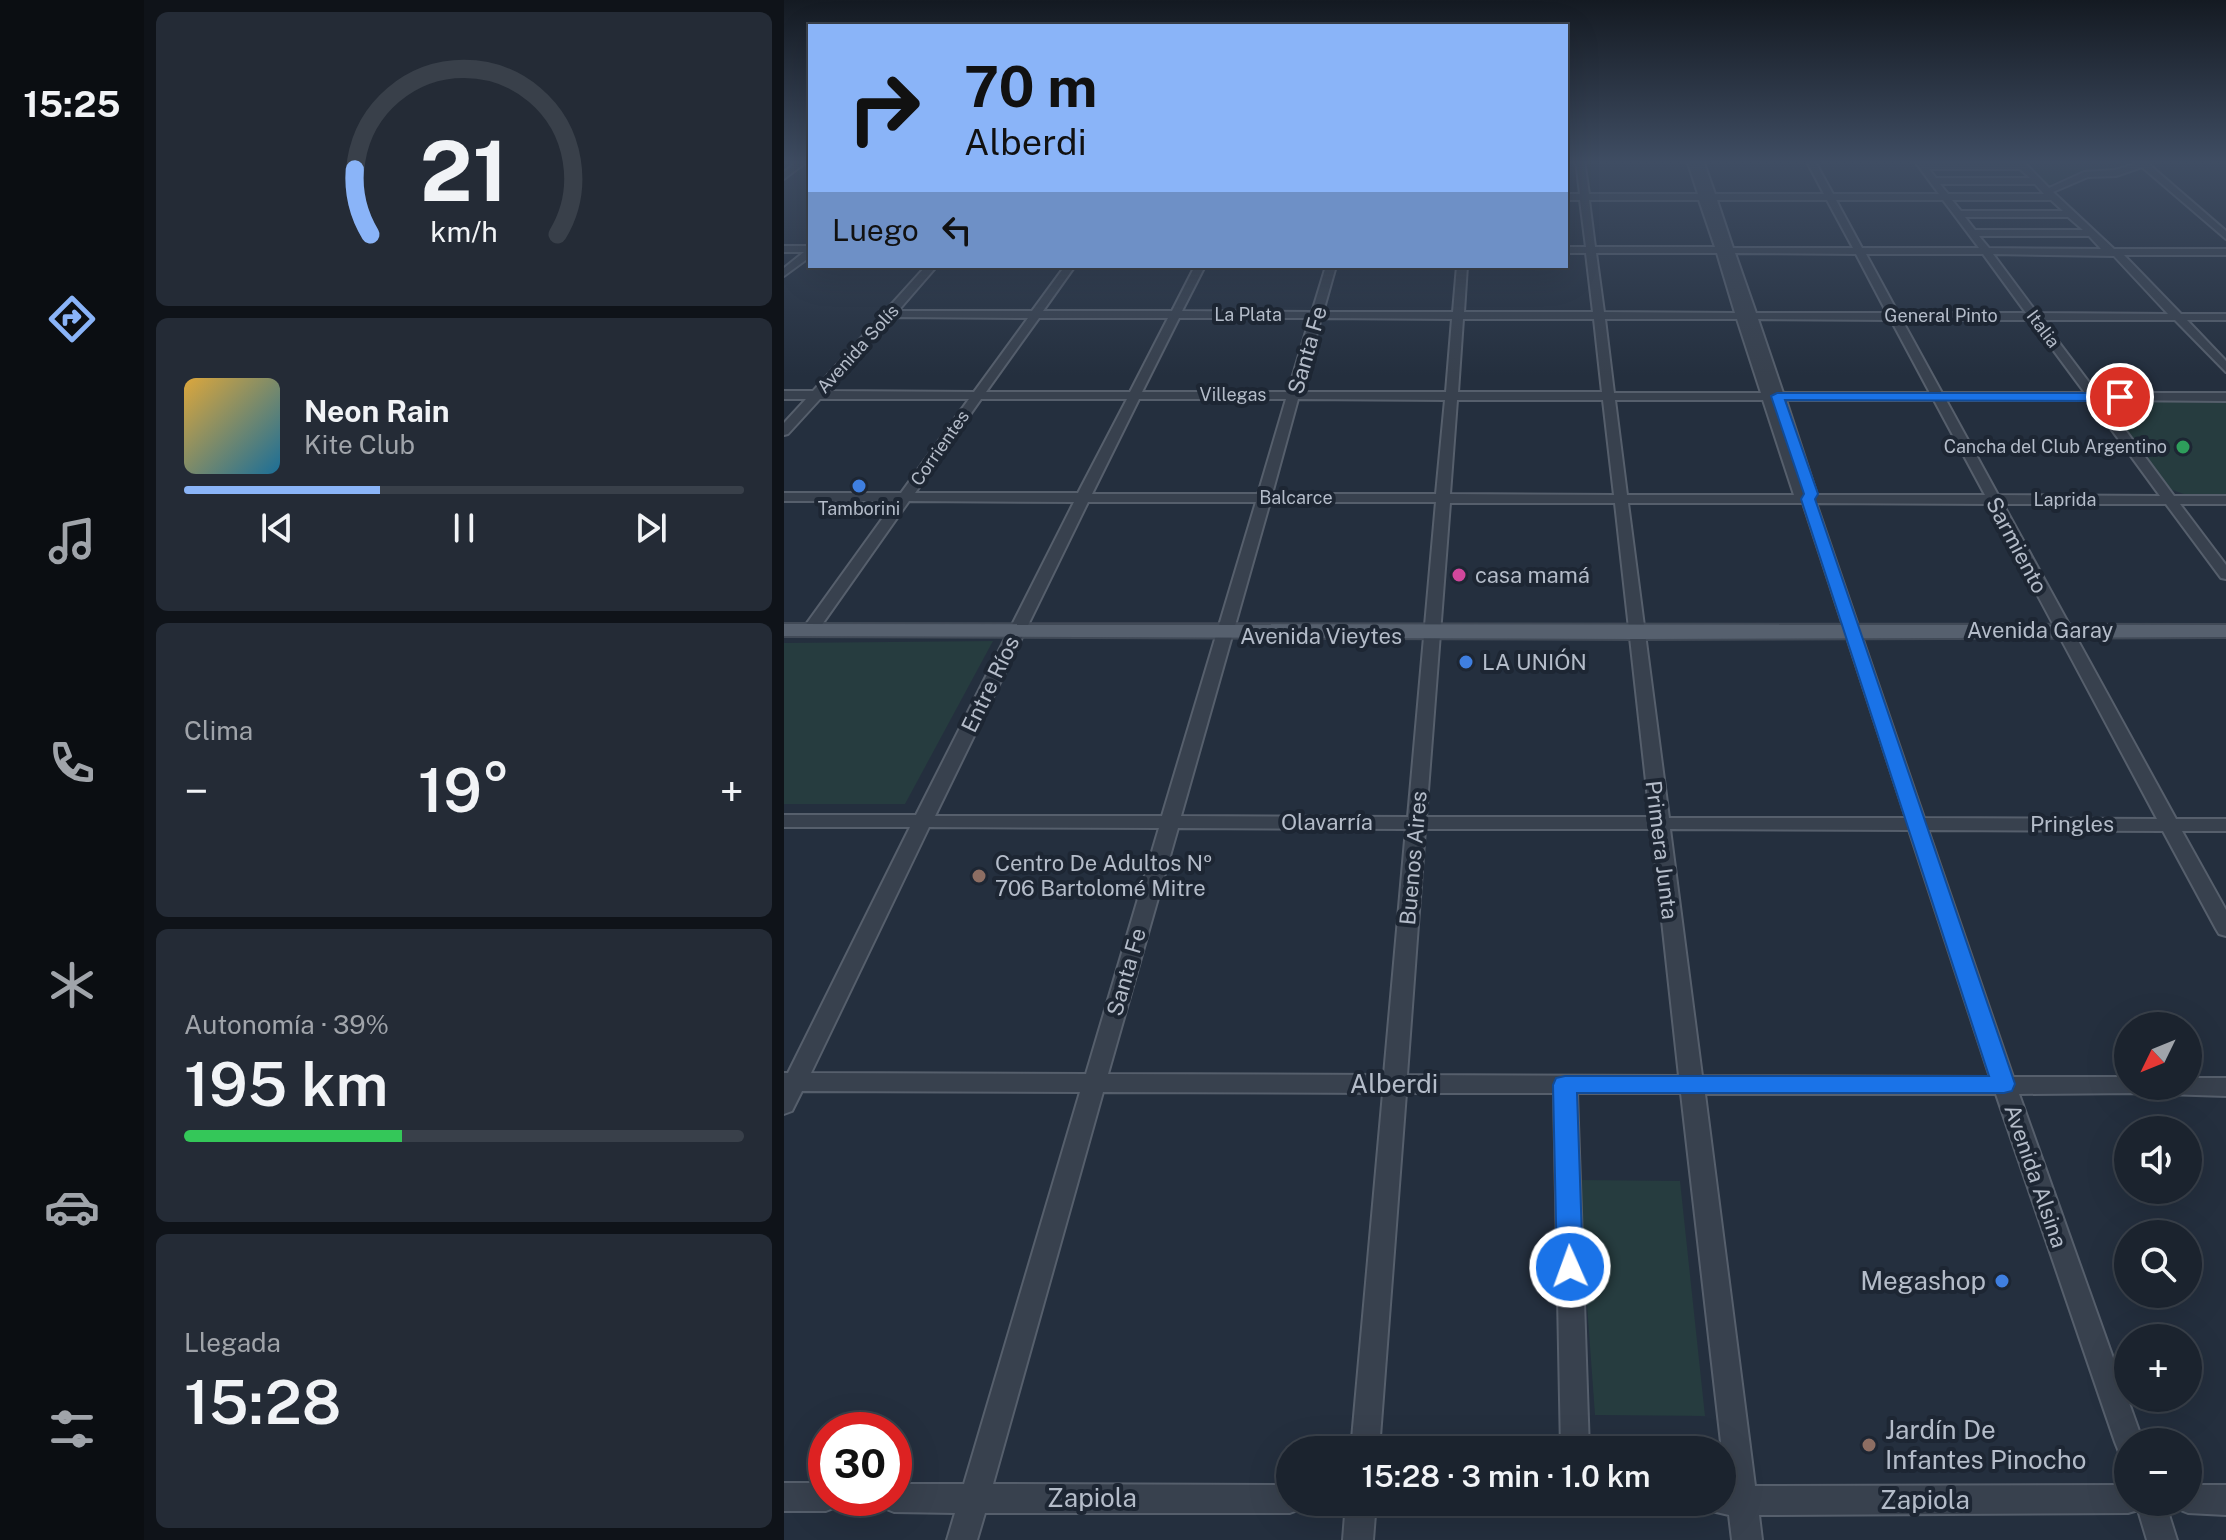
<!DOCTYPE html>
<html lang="es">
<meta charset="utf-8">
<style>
:root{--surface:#1b232e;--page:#242b36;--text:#f1f3f6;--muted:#a0a4aa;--line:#39404a;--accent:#8ab4f8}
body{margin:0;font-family:"Public Sans",sans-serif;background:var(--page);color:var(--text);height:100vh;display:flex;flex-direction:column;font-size:30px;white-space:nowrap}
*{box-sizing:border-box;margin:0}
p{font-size:26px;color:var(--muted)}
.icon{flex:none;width:44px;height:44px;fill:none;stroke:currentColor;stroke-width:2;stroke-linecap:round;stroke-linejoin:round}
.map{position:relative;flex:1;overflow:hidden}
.drawer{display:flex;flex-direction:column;gap:12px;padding:12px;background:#0f1319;width:640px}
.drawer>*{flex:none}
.hud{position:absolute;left:24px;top:24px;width:760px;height:244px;border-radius:0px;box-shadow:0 8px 32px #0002,0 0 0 2px var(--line);background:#8ab4f8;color:#111;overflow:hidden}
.needle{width:52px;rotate:227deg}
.controls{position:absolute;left:1330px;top:1012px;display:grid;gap:16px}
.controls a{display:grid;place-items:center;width:88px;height:88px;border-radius:50%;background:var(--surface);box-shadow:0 8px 32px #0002,0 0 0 2px var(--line);font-size:40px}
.speed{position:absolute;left:24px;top:1412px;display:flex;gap:16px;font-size:40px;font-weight:700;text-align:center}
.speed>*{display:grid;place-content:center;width:104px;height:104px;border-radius:50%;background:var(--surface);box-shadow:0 8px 32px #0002,0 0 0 2px var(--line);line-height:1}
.speed .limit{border:12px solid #d22;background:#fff;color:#111}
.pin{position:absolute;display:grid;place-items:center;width:68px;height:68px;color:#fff;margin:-34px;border:4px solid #fff;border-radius:50%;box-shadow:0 2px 8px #0007}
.me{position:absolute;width:88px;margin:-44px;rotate:358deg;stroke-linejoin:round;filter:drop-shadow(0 0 6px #0008)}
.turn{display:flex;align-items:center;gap:28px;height:168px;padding:0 24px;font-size:36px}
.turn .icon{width:104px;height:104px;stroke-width:2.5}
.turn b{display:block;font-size:56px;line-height:68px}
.then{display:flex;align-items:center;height:76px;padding:0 24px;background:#0003;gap:16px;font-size:30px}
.big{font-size:60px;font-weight:600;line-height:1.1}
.drawer .card{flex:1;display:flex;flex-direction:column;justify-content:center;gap:12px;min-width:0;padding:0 28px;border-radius:12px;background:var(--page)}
.drawer .dial{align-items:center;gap:0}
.dial svg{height:208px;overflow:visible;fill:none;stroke:var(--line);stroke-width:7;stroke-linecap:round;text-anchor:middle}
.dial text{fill:var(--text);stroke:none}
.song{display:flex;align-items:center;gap:24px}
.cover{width:96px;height:96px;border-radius:12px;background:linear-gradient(135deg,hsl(40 70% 55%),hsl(200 70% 35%))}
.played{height:8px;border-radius:4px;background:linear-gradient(90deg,var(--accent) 35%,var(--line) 35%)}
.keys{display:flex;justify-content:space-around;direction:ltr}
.heat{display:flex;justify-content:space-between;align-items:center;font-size:44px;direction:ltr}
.charge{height:12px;border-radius:6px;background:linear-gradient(90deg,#34c759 39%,var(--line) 0)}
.trip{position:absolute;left:492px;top:1436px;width:460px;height:80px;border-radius:40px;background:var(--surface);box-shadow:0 8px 32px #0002,0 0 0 2px var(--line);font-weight:600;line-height:80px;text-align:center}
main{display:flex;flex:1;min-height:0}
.dock{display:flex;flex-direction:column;width:144px;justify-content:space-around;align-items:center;background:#0b0e12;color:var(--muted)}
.dock .icon{width:56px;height:56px}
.dock .on{color:var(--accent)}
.dock b{font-size:36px;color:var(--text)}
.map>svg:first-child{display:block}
</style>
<main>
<nav class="dock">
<b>15:25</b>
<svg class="icon on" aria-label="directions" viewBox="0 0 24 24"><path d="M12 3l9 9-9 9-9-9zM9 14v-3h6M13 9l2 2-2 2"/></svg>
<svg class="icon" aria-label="music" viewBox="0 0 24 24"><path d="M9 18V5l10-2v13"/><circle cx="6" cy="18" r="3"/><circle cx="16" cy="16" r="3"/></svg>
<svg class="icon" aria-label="phone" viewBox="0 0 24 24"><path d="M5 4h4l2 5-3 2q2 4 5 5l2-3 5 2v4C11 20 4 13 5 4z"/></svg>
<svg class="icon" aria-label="climate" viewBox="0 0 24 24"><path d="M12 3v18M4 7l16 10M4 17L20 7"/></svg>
<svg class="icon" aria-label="car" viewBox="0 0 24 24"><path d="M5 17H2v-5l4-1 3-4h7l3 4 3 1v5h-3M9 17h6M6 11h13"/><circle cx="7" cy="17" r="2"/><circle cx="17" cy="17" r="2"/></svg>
<svg class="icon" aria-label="filters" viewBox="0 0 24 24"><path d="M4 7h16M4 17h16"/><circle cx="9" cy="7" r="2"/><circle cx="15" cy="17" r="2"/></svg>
</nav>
<section class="drawer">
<div class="card dial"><svg viewBox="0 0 100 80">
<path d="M14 69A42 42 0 1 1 86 69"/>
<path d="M14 69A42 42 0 0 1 8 44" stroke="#8ab4f8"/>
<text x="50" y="56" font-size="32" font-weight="700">21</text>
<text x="50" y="72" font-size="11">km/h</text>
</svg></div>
<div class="card">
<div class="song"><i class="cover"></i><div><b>Neon Rain</b><p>Kite Club</p></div></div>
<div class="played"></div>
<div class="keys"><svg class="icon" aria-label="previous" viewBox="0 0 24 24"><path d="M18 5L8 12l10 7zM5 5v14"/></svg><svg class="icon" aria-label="pause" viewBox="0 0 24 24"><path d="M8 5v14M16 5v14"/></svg><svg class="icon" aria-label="next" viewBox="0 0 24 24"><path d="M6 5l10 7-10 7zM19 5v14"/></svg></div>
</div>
<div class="card"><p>Clima</p>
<div class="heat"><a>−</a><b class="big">19°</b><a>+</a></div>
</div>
<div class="card"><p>Autonomía · 39%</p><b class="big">195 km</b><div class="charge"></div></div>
<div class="card"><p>Llegada</p><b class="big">15:28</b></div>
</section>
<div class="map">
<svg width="1442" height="1540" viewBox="0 0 1442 1540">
<rect width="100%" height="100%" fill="#242f3e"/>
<g fill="#263c3f">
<polygon points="1239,160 1345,160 1346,162 1346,165 1325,172 1296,172 1265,185 1261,184"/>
<polygon points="1334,400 1442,400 1442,496 1405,496 1386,489 1324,405"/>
<polygon points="209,641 121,804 0,804 0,643"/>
<polygon points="794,1180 896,1181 921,1416 811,1415"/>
</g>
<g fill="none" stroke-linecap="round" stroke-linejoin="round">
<g stroke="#565f6c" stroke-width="4">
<g id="minor">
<polygon points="15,160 25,160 0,179 0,172"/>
<path d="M 792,160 L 800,160 L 805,194 L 914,194 L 903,160 L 919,160 L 931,194 L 1040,194 L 1022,160 L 1030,160 L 1049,194 L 1155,194 L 1130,160 L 1138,160 L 1141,163 L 1232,163 L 1229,160 L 1238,160 L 1265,188 L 1300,172 L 1331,170 L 1353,163 L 1351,160 L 1360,160 L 1442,231 L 1442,239 L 1358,167 L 1332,176 L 1304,177 L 1269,192 L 1330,249 L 1442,249 L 1442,255 L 1340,255 L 1397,314 L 1442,314 L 1442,320 L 1403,320 L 1442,361 L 1442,372 L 1391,320 L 1258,320 L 1313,393 L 1442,393 L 1442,401 L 1319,400 L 1390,496 L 1442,496 L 1442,504 L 1396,504 L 1442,565 L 1442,579 L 1437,578 L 1382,504 L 1219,504 L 1392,819 L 1442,819 L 1442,831 L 1398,831 L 1442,910 L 1442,936 L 1435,934 L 1432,929 L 1379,831 L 1144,830 L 1229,1077 L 1344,1077 L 1344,1086 L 1404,1086 L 1404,1078 L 1442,1078 L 1442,1096 L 1351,1093 L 1235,1094 L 1359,1442 L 1344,1442 L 1344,1455 L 1335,1452 L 1331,1442 L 1212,1094 L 921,1094 L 971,1486 L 1344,1485 L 1344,1502 L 1381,1502 L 1393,1540 L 1363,1540 L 1354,1510 L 1344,1513 L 975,1515 L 978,1540 L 948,1540 L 945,1515 L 928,1511 L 924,1502 L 938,1502 L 938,1486 L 942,1486 L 897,1093 L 793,1093 L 805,1450 L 777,1450 L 770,1093 L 622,1093 L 595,1450 L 567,1450 L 599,1093 L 319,1092 L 209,1484 L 506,1485 L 506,1502 L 519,1502 L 516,1509 L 506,1513 L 201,1513 L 193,1540 L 163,1540 L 171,1513 L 110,1512 L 100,1508 L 95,1498 L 110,1498 L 110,1484 L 180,1484 L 296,1092 L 18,1091 L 8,1111 L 0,1114 L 0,1073 L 4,1073 L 126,827 L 0,827 L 0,815 L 132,815 L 290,502 L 125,501 L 32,633 L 20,633 L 18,630 L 111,501 L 0,501 L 0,493 L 117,493 L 185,399 L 36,399 L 4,434 L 0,435 L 0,423 L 22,399 L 0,399 L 0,391 L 29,391 L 142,266 L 153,266 L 114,311 L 248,311 L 281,266 L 291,266 L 259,311 L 388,311 L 411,266 L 421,266 L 398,311 L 528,312 L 542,266 L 552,266 L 539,312 L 669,312 L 673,266 L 683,266 L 680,312 L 809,312 L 802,253 L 782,253 L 782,247 L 802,247 L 796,200 L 782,200 L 782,194 L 796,194 ZM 1145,169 L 1236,169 L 1246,178 L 1152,178 ZM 1156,184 L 1251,184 L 1260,194 L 1164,194 ZM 805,200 L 915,200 L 931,247 L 811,247 ZM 933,200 L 1043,200 L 1069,248 L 949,248 ZM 1052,200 L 1159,200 L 1195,248 L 1078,248 ZM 1168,200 L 1267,200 L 1279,211 L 1177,211 ZM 1181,217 L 1284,217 L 1299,230 L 1191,230 ZM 1195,236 L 1305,236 L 1317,249 L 1205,248 ZM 812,253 L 933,253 L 951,313 L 820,312 ZM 951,253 L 1072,254 L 1103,313 L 972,313 ZM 1082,254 L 1199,254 L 1242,313 L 1114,313 ZM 1209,254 L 1330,256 L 1384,314 L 1253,313 ZM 108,317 L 244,318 L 190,392 L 42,391 ZM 255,318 L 384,318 L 346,392 L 202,392 ZM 395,318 L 526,318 L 504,392 L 358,392 ZM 537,318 L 668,319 L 662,392 L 517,392 ZM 679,319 L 810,319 L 818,392 L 674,392 ZM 821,319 L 953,319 L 977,393 L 830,393 ZM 974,319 L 1107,320 L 1146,393 L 999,393 ZM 1118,320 L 1247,320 L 1301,393 L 1158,393 ZM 197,399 L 343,399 L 294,493 L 131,493 ZM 355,399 L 502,399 L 474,494 L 308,494 ZM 514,399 L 661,400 L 652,494 L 488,494 ZM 673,400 L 819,400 L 830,495 L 666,494 ZM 831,400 L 979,400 L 1010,495 L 843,495 ZM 1002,400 L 1150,400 L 1201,495 L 1033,495 ZM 1162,400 L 1306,400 L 1376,496 L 1214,495 ZM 304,502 L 472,502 L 378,816 L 151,816 ZM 486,502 L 652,502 L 624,817 L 397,816 ZM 666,503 L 831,503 L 866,817 L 642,817 ZM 844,503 L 1019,503 L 1122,818 L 885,818 ZM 1032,503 L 1205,504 L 1373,819 L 1140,818 ZM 145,827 L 375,828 L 302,1074 L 27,1073 ZM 394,828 L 622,829 L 600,1075 L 324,1074 ZM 641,829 L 868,829 L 895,1076 L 623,1075 ZM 886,829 L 1125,830 L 1206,1077 L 918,1076 Z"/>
<polygon points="0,246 26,246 26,257 0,276 0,268 20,252 0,252"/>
<polygon points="0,1483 42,1483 42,1498 56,1498 52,1507 42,1511 0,1511"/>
<polygon points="1404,1485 1442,1485 1442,1515 1404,1513 1394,1509 1391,1502 1404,1502"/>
<polygon points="562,1502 592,1502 589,1540 559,1540"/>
</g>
</g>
<g stroke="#414a57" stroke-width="4">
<polygon id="major" points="0,624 1442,625 1442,637 851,639 0,636"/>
</g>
<use href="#minor" fill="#38414e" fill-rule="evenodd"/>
<use href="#major" fill="#56606e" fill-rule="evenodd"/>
</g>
<linearGradient id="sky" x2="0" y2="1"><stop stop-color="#141a22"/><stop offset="0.43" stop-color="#3f4d63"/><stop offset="1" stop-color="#3f4d63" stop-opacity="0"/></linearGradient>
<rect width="1442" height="376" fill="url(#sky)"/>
<polygon fill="#1a73e8" stroke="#114b97" stroke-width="2" points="993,393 1336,393 1342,397 1336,401 1001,400 1034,494 1031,499 1231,1084 1228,1091 1220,1093 793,1093 799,1267 795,1275 786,1278 776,1275 773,1267 769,1085 772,1078 781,1076 1205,1076 1017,499 1020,494 987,396"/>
<circle fill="#2e9e5b" stroke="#1d2633" stroke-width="3" cx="1399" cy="447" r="8"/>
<g fill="#3f7fe0" stroke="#1d2633" stroke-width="3">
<circle cx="75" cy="486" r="8"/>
<circle cx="682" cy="662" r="8"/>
<circle cx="1218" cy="1281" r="8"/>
</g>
<circle fill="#d1479c" stroke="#1d2633" stroke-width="3" cx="675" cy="575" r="8"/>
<g fill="#8d6e63" stroke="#1d2633" stroke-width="3">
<circle cx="195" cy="876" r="8"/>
<circle cx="1085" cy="1445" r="8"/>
</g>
<g text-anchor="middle" stroke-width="8" stroke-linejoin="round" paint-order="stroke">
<g font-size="18" fill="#b4bcc9" stroke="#1d2633">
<text x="464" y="321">La Plata</text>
<text x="1157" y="322">General Pinto</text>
<text transform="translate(1259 329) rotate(53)" y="6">Italia</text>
<text transform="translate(74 349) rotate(-48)" y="6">Avenida Solís</text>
<text x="449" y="401">Villegas</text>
<text transform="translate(156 448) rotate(-55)" y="6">Corrientes</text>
<text x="512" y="504">Balcarce</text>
<text x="1281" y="506">Laprida</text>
</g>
<g font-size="18" fill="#b4bcc9" stroke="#1d2633" text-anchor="end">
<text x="1383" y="453">Cancha del Club Argentino</text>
<text x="75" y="515" text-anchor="middle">Tamborini</text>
</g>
<g font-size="22" fill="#b4bcc9" stroke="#1d2633">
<text transform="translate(523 350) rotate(-74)" y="8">Santa Fe</text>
<text transform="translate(1233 545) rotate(62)" y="8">Sarmiento</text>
<text x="1256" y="638">Avenida Garay</text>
<text x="537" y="644">Avenida Vieytes</text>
<text transform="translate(206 684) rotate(-64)" y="8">Entre Ríos</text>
<text x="543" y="830">Olavarría</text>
<text x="1288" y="832">Pringles</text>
<text transform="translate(878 850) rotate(83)" y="8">Primera Junta</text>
<text transform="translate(629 858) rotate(-85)" y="8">Buenos Aires</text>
<text transform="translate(342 972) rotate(-74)" y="8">Santa Fe</text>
<text transform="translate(1252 1176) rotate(71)" y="8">Avenida Alsina</text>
</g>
<g font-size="22" fill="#b4bcc9" stroke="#1d2633" text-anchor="start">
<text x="691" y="583">casa mamá</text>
<text x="698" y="670">LA UNIÓN</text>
<text x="211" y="871">Centro De Adultos Nº<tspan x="211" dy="25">706 Bartolomé Mitre</tspan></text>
</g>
<g font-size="26" fill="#b4bcc9" stroke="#1d2633">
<text x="610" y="1093">Alberdi</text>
<text x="308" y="1507">Zapiola</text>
<text x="1141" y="1509">Zapiola</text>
</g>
<g font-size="26" fill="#b4bcc9" stroke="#1d2633" text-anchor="end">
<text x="1202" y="1290">Megashop</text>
<text x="1101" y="1439" text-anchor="start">Jardín De<tspan x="1101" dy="30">Infantes Pinocho</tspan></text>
</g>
</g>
</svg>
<div class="controls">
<a><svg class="needle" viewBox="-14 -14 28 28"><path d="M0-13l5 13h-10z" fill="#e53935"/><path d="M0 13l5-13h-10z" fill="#a0a4aa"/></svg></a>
<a><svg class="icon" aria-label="sound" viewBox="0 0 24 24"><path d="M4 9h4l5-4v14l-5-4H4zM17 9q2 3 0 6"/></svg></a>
<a><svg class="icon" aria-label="search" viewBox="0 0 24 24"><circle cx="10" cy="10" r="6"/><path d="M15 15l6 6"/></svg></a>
<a>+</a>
<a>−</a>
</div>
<div class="speed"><div class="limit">30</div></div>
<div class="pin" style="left:1336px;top:397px;background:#d93025"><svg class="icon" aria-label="arrive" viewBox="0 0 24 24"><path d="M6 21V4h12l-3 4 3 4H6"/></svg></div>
<svg class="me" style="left:786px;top:1267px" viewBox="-20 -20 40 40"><circle r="17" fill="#1a73e8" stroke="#fff" stroke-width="3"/><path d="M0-11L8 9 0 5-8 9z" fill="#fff"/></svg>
<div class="trip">15:28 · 3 min · 1.0 km</div>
<div class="hud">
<div class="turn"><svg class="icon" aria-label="right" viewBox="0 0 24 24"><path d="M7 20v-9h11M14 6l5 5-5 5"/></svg><div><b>70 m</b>Alberdi</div></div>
<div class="then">Luego<svg class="icon" aria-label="left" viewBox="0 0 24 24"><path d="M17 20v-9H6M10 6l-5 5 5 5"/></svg></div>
</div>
</div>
</main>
